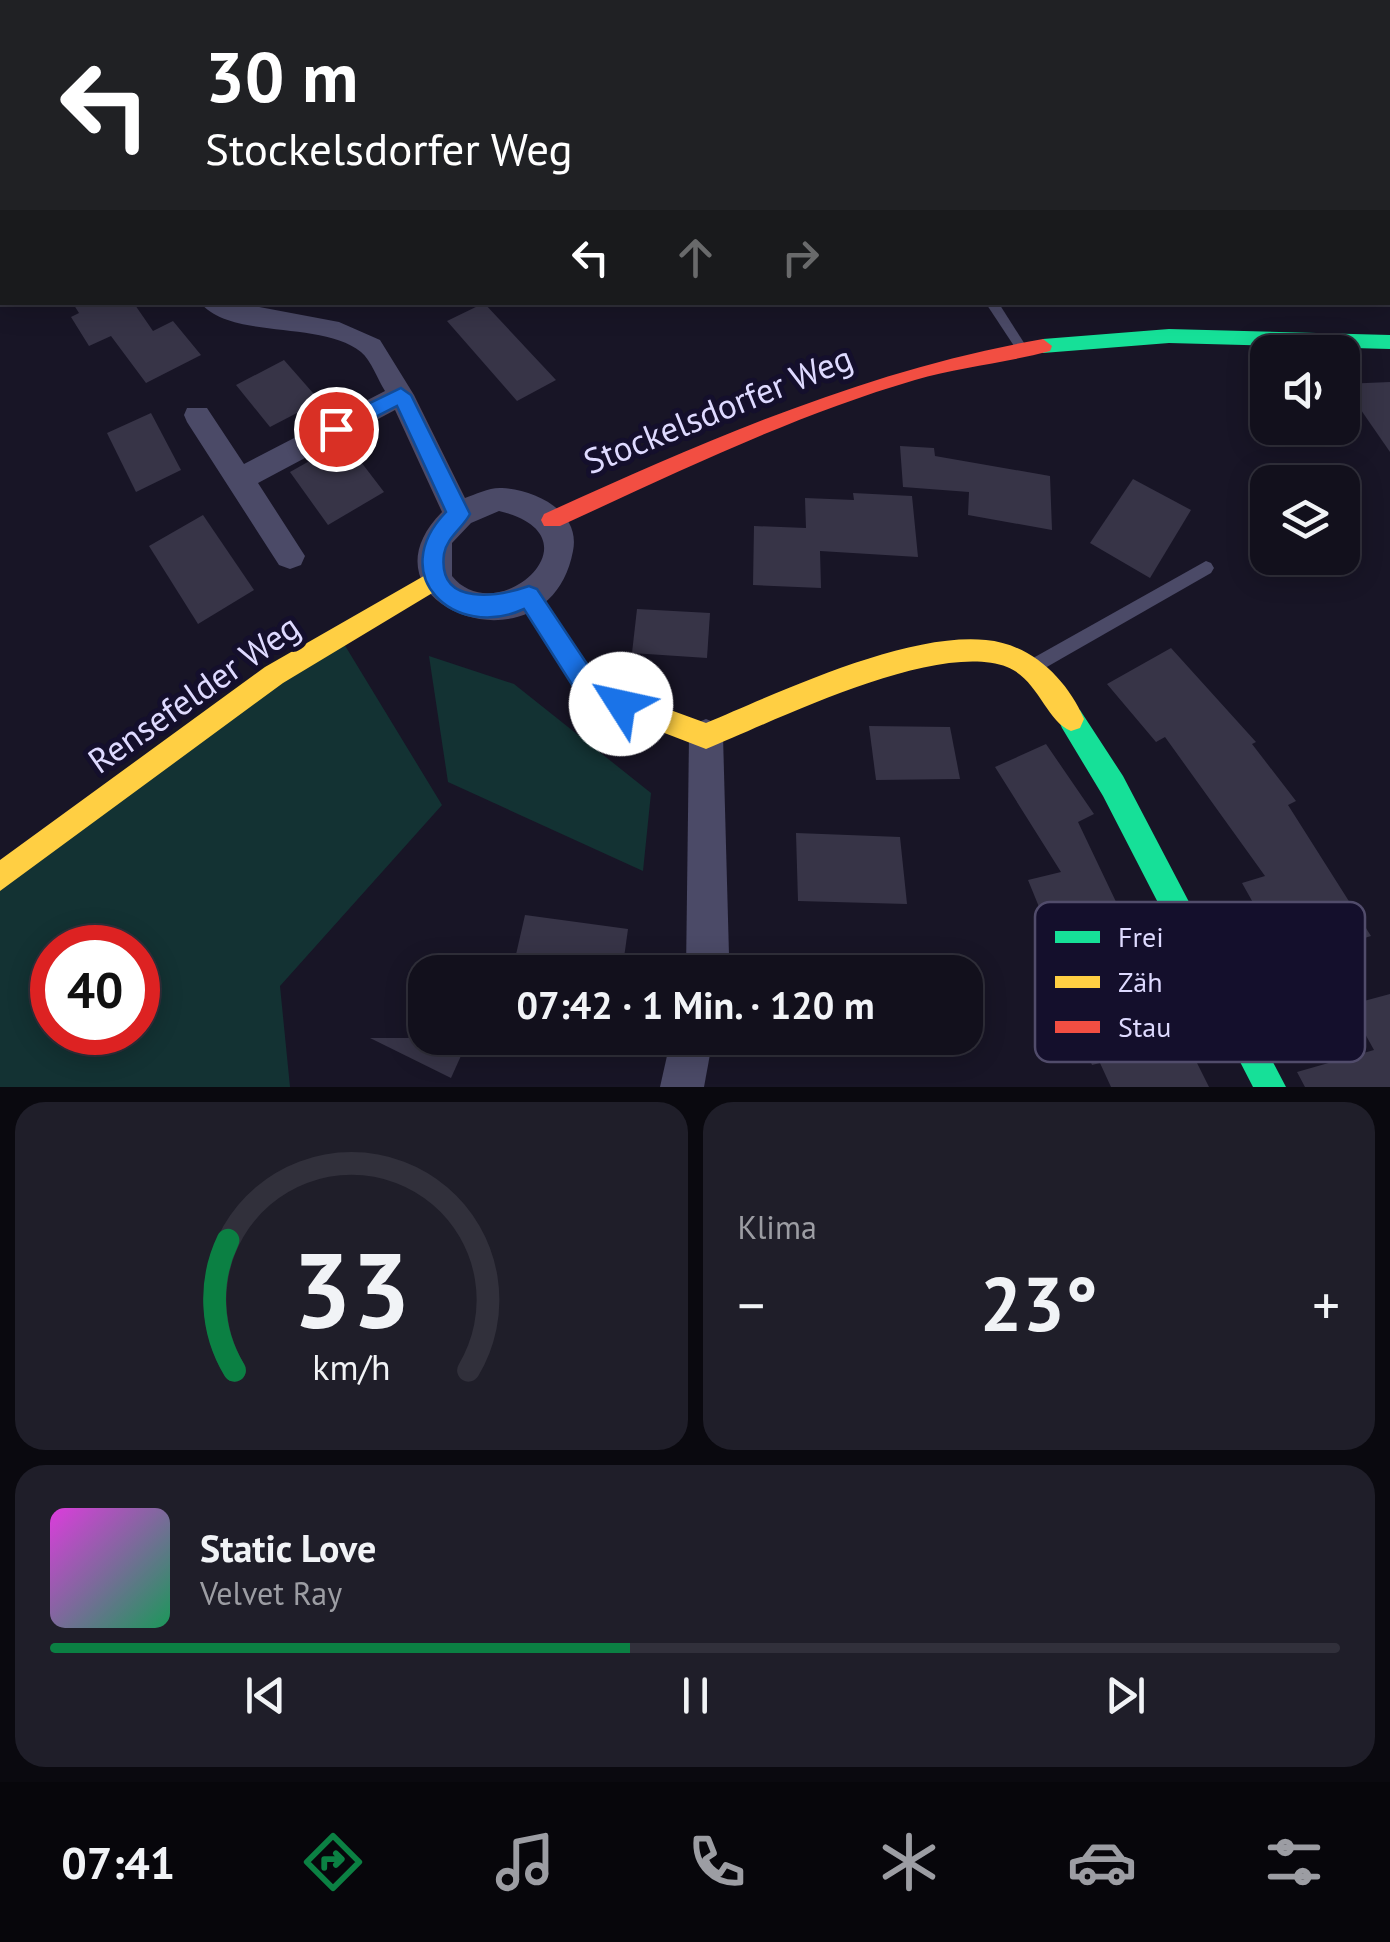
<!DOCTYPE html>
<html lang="de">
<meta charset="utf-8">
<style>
:root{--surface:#12101c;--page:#1f1e29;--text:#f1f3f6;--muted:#9c9da3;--line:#31303b;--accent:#0b8043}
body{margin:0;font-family:"PT Sans",sans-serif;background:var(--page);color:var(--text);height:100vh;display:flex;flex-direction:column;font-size:38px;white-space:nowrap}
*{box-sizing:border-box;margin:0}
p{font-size:32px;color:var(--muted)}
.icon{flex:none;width:55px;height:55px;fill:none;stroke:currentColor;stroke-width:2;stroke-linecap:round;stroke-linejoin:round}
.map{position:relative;height:1087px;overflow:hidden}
.sheet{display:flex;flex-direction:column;gap:15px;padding:15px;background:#0a090f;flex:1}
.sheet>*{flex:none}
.guide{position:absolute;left:0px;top:0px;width:1390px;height:305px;box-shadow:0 5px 25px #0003,0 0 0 2px var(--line);background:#202124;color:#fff;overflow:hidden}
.tools{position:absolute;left:1250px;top:335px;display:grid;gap:20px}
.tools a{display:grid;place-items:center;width:110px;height:110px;border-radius:20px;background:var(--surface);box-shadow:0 5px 25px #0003,0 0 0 2px var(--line);font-size:50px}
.speed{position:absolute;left:30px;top:925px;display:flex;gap:20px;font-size:50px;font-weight:700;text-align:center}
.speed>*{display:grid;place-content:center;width:130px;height:130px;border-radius:50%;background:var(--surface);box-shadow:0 5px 25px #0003,0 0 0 2px var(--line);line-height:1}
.speed .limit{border:15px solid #d22;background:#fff;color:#111}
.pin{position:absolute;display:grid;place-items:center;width:85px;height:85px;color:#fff;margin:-42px;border:5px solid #fff;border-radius:50%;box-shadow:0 2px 10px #0007}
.me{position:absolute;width:110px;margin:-55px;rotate:305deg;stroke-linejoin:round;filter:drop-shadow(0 0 8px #0008)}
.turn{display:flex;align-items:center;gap:35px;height:210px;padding:0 40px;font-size:45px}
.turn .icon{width:130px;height:130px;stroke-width:2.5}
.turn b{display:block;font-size:70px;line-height:85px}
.lanes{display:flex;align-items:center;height:95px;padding:0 40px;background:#0003;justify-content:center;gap:50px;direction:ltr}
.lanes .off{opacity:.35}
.big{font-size:75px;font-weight:800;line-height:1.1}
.sheet .tile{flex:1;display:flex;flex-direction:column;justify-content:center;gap:15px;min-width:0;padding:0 35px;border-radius:30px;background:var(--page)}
.sheet .dial{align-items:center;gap:0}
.dial svg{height:260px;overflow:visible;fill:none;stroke:var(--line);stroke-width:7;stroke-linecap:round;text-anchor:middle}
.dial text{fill:var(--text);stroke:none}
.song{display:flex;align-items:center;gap:30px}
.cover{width:120px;height:120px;border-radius:15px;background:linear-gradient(135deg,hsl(300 70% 55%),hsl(150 70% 35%))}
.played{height:10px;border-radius:5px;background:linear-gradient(90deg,var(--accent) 45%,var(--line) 45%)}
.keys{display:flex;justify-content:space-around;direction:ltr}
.heat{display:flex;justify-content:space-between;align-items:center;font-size:55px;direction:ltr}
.sheet .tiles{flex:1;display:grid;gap:15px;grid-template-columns:1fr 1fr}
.tile:last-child{grid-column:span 2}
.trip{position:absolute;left:408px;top:955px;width:575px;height:100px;border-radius:30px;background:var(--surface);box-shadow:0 5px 25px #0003,0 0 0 2px var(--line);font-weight:800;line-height:100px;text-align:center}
.dock{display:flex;height:160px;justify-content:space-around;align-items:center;background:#07060b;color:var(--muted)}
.dock .icon{width:70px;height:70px}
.dock .selected{color:var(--accent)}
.dock b{font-size:45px;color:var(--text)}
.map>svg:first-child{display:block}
</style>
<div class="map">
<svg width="1390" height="1087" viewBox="0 0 1390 1087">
<rect width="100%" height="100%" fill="#181526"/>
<g fill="#133233" fill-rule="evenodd">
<path d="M 341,639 L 442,805 L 280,986 L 290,1087 L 0,1087 L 0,879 ZM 52,948 L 138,948 L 138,1032 L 52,1032 Z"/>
<polygon points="429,656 514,684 651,793 643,871 448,782"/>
</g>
<g fill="#373447">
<polygon points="72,302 133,302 153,331 173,321 201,355 146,383 111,336 89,346 71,317 79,313"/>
<polygon points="484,303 556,380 517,401 447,321"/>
<polygon points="284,360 320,401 270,427 236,385"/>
<polygon points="1390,382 1390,452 1343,384"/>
<polygon points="151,413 181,470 136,492 107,433"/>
<polygon points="345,441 384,492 328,525 290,472"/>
<polygon points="900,446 934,448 935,456 1050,476 1052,530 968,515 969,492 903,487"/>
<polygon points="1133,479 1191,510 1150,578 1090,543"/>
<polygon points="853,493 912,496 918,557 820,551 821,588 753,585 754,526 806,528 805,498 854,500"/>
<polygon points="203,515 254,590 198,624 149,546"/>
<polygon points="637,609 710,613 707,658 632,653"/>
<polygon points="1171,648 1256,742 1252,744 1296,801 1288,805 1371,936 1313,954 1305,941 1279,949 1242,883 1265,876 1165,737 1156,742 1107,684"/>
<polygon points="869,726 950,727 960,779 876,780"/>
<polygon points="1046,744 1094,814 1078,822 1138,948 1064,968 1028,880 1061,872 995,767"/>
<polygon points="796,833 900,837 907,904 798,901"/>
<polygon points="525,915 628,929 622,972 512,972"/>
<polygon points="1390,994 1390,1087 1305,1087 1297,1072 1374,1050 1349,1005"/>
<polygon points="1138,1007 1156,1045 1184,1037 1209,1087 1111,1087 1100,1063 1092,1065 1076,1026"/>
<polygon points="370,1038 469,1038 451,1078"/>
</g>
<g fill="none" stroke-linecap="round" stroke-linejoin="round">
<g fill="#4b4a67" fill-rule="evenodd">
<polygon points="985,302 998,302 1026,346 1026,352 1018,352"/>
<polygon points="1206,561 1211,563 1214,568 1211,573 1038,672 1032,675 1026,672 1024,667 1026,662"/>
</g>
<g fill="#4b4a67" fill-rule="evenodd">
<rect x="1388" y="46" width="2" height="11"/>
<polygon points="1388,249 1390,250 1390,267 1388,266"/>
<path d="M 200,302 L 233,302 L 339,322 L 380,340 L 414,395 L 465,498 C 476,494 490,487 502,488 C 535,490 581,511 573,551 C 549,680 349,606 442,512 L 395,410 L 258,483 L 305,556 L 301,565 L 290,569 L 279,565 L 187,422 L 184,415 L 187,408 L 207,408 L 244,464 L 385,391 C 378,380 371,360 361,352 C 322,320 229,340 200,302 ZM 499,511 C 605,536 497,632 452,576 L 452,543 L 471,523 Z"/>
<polygon points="706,719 718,724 723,736 729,955 726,972 686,972 689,736 694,724"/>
<polygon points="671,1038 713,1038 704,1087 660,1087"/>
</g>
<g fill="#16e098" fill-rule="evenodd">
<polygon points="1169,329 1390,335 1390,349 1169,343 1043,353 1034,346 1043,339"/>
<polygon points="1071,707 1080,710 1123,776 1286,1087 1253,1087 1103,796 1062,728 1058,719 1062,710"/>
</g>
<g fill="#ffcf43" fill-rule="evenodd">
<polygon points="436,569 444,572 448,579 444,586 283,683 0,891 0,860 265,667"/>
<path d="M 529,586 L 537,589 L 602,685 L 706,723 C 780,692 906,632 986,640 C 1031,644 1067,679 1084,719 L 1080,728 L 1071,731 C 1046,721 1038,679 1007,667 C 936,640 775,721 706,749 L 584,702 L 521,603 L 517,596 L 521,589 Z"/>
</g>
<path fill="#f24e42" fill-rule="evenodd" d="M 1043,339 L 1052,346 L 1050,351 C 1005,363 959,367 915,380 C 792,416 676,473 560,526 L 544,526 L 541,520 L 544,514 C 707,440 866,370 1043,339 Z"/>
</g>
<path fill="#1a73e8" stroke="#114b97" stroke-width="2.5" d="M 401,388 L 411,395 L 470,514 C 462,529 447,537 444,554 C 437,608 500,596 529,586 L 537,589 L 601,685 L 630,696 L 634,704 L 630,713 L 621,717 L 583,702 L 524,609 C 454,641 385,575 446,512 L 397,406 L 336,437 L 326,429 L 329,423 Z"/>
<g text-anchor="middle" stroke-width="10" stroke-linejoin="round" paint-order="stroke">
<g font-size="35" fill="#dedaff" stroke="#140f2c">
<text transform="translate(718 410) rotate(-22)" y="12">Stockelsdorfer Weg</text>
<text transform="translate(194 694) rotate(-35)" y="12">Rensefelder Weg</text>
</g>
</g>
<rect x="1035" y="902" width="330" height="160" rx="15" fill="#140f2c" stroke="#514c6b" stroke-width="2.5"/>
<rect x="1055" y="931" width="45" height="12" fill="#16e098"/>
<rect x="1055" y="976" width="45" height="12" fill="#ffcf43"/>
<rect x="1055" y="1021" width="45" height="12" fill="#f24e42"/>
<g font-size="28" fill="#dedaff">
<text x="1118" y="947">Frei</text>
<text x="1118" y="992">Zäh</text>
<text x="1118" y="1037">Stau</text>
</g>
</svg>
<div class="tools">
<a><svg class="icon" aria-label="sound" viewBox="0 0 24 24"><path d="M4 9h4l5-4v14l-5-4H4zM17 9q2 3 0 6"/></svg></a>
<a><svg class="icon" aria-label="layers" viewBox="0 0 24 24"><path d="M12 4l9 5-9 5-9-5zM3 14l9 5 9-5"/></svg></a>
</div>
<div class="speed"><div class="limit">40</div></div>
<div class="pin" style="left:336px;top:429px;background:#d93025"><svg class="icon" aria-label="arrive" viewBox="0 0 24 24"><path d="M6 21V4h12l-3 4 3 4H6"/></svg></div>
<svg class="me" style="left:621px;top:704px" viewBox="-20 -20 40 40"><circle r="19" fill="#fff"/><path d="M0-13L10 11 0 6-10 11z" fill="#1a73e8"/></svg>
<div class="trip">07:42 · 1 Min. · 120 m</div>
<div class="guide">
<div class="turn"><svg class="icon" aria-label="left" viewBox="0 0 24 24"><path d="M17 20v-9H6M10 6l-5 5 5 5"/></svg><div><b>30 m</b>Stockelsdorfer Weg</div></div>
<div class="lanes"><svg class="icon" aria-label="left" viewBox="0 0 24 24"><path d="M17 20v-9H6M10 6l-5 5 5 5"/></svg><svg class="icon off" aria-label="ahead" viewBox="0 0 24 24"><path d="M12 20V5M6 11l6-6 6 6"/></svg><svg class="icon off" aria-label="right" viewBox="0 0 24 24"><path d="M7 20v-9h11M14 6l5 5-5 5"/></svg></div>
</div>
</div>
<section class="sheet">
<div class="tiles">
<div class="tile dial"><svg viewBox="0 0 100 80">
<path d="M14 69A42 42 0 1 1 86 69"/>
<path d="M14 69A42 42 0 0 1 12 29" stroke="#0b8043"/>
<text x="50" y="56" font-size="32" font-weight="700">33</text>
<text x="50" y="72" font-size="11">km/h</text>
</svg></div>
<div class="tile"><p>Klima</p>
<div class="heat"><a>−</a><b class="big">23°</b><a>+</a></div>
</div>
<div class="tile">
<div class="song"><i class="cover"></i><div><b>Static Love</b><p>Velvet Ray</p></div></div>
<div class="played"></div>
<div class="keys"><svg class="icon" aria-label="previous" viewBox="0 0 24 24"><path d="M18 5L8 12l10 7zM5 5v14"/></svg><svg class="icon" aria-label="pause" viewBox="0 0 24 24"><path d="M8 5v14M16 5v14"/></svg><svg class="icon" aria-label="next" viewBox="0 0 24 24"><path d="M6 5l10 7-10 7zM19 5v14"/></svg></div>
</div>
</div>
</section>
<nav class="dock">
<b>07:41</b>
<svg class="icon selected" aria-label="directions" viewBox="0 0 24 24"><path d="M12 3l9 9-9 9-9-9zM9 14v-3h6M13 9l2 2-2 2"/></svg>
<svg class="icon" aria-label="music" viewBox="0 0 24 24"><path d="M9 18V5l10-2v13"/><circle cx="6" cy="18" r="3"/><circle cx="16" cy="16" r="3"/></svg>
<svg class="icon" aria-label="phone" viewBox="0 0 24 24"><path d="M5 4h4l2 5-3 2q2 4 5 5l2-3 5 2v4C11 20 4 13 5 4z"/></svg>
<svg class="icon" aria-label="climate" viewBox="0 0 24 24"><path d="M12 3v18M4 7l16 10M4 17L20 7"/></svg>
<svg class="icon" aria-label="car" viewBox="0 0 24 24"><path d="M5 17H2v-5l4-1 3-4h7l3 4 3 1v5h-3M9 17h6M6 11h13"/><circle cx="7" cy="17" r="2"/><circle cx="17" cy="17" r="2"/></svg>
<svg class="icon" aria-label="filters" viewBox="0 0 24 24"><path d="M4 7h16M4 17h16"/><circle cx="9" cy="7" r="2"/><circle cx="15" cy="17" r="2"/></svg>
</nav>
